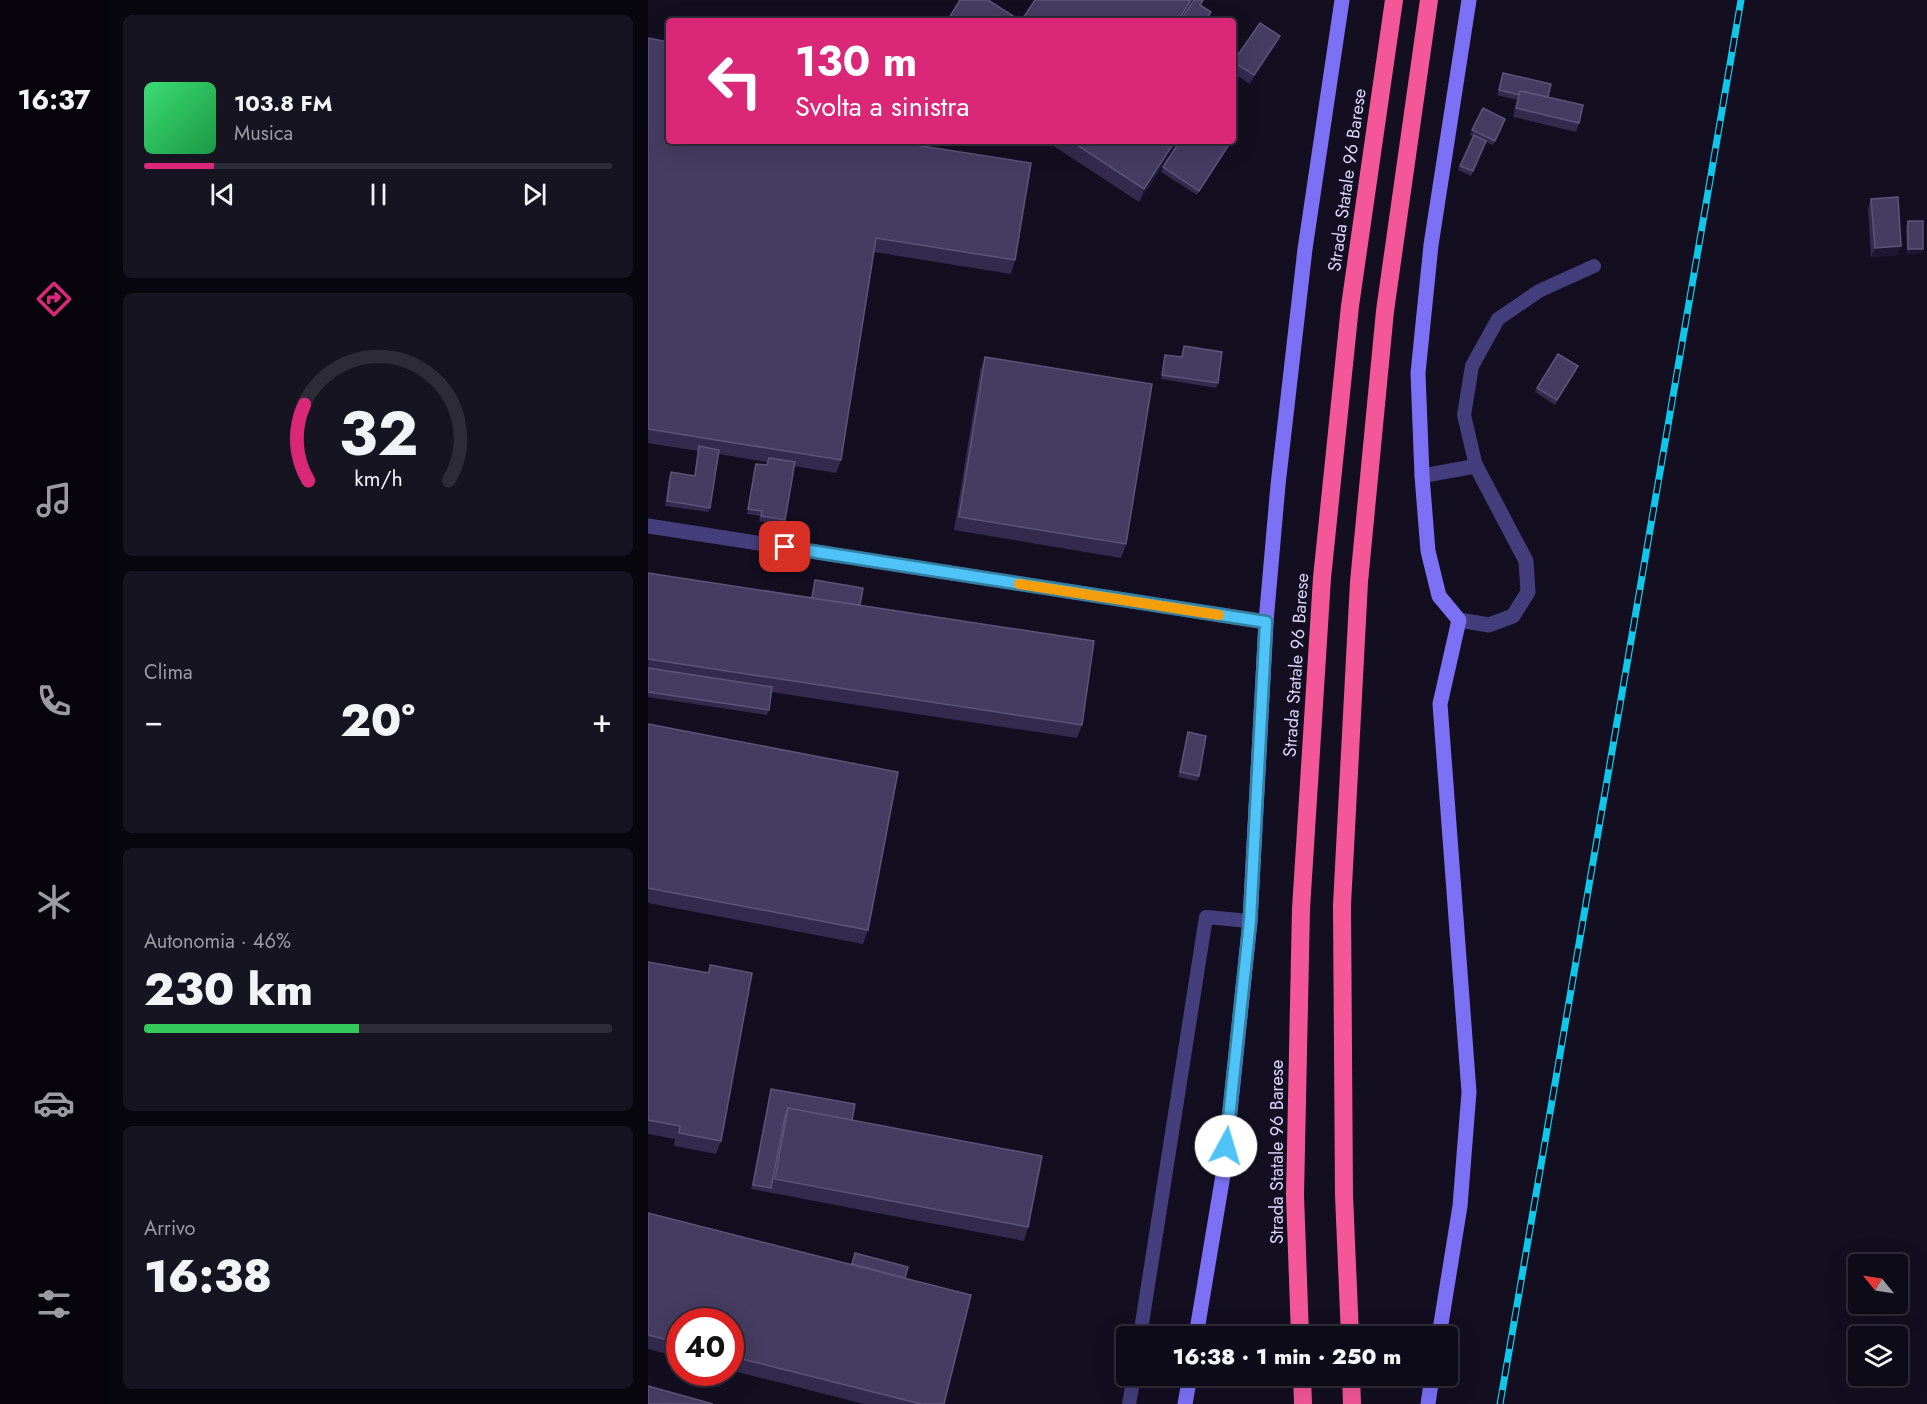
<!DOCTYPE html>
<html lang="it">
<meta charset="utf-8">
<style>
:root{--surface:#0e0b19;--page:#171422;--text:#f1f3f6;--muted:#9b9ba2;--line:#2e2b38;--accent:#db2777}
body{margin:0;font-family:Jost,sans-serif;background:var(--page);color:var(--text);height:100vh;display:flex;flex-direction:column;font-size:22px;white-space:nowrap}
*{box-sizing:border-box;margin:0}
p{font-size:20px;color:var(--muted)}
.icon{flex:none;width:33px;height:33px;fill:none;stroke:currentColor;stroke-width:2;stroke-linecap:round;stroke-linejoin:round}
.map{position:relative;flex:1;overflow:hidden}
.drawer{display:flex;flex-direction:column;gap:15px;padding:15px;background:#08060e;width:540px}
.drawer>*{flex:none}
.guide{position:absolute;left:18px;top:18px;width:570px;height:126px;border-radius:6px;box-shadow:0 6px 24px #0002,0 0 0 2px var(--line);background:#db2777;color:#fff;overflow:hidden}
.needle{width:39px;rotate:300deg}
.buttons{position:absolute;left:1200px;top:1254px;display:grid;gap:12px}
.buttons a{display:grid;place-items:center;width:60px;height:60px;border-radius:6px;background:var(--surface);box-shadow:0 6px 24px #0002,0 0 0 2px var(--line);font-size:30px}
.speed{position:absolute;left:18px;top:1308px;display:flex;gap:12px;font-size:30px;font-weight:700;text-align:center}
.speed>*{display:grid;place-content:center;width:78px;height:78px;border-radius:50%;background:var(--surface);box-shadow:0 6px 24px #0002,0 0 0 2px var(--line);line-height:1}
.speed .limit{border:9px solid #d22;background:#fff;color:#111}
.pin{position:absolute;display:grid;place-items:center;width:51px;height:51px;color:#fff;margin:-26px;border-radius:12px;box-shadow:0 3px 9px #0006}
.me{position:absolute;width:66px;margin:-33px;rotate:6deg;stroke-linejoin:round;filter:drop-shadow(0 0 4px #0008)}
.turn{display:flex;align-items:center;gap:21px;height:126px;padding:0 30px;font-size:27px}
.turn .icon{width:78px;height:78px;stroke-width:2.5}
.turn b{display:block;font-size:42px;line-height:51px}
.big{font-size:45px;font-weight:800;line-height:1.1}
.drawer .card{flex:1;display:flex;flex-direction:column;justify-content:center;gap:9px;min-width:0;padding:0 21px;border-radius:9px;background:var(--page)}
.drawer .dial{align-items:center;gap:0}
.dial svg{height:156px;overflow:visible;fill:none;stroke:var(--line);stroke-width:7;stroke-linecap:round;text-anchor:middle}
.dial text{fill:var(--text);stroke:none}
.song{display:flex;align-items:center;gap:18px}
.cover{width:72px;height:72px;border-radius:9px;background:linear-gradient(135deg,hsl(140 70% 55%),hsl(140 70% 35%))}
.played{height:6px;border-radius:3px;background:linear-gradient(90deg,var(--accent) 15%,var(--line) 15%)}
.keys{display:flex;justify-content:space-around;direction:ltr}
.heat{display:flex;justify-content:space-between;align-items:center;font-size:33px;direction:ltr}
.charge{height:9px;border-radius:4px;background:linear-gradient(90deg,#34c759 46%,var(--line) 0)}
.trip{position:absolute;left:468px;top:1326px;width:342px;height:60px;border-radius:6px;background:var(--surface);box-shadow:0 6px 24px #0002,0 0 0 2px var(--line);font-weight:800;line-height:60px;text-align:center}
main{display:flex;flex:1;min-height:0}
.tabs{display:flex;flex-direction:column;width:108px;justify-content:space-around;align-items:center;background:#06040a;color:var(--muted)}
.tabs .icon{width:42px;height:42px}
.tabs .selected{color:var(--accent)}
.tabs b{font-size:27px;color:var(--text)}
.map>svg:first-child{display:block}
</style>
<main>
<nav class="tabs">
<b>16:37</b>
<svg class="icon selected" aria-label="directions" viewBox="0 0 24 24"><path d="M12 3l9 9-9 9-9-9zM9 14v-3h6M13 9l2 2-2 2"/></svg>
<svg class="icon" aria-label="music" viewBox="0 0 24 24"><path d="M9 18V5l10-2v13"/><circle cx="6" cy="18" r="3"/><circle cx="16" cy="16" r="3"/></svg>
<svg class="icon" aria-label="phone" viewBox="0 0 24 24"><path d="M5 4h4l2 5-3 2q2 4 5 5l2-3 5 2v4C11 20 4 13 5 4z"/></svg>
<svg class="icon" aria-label="climate" viewBox="0 0 24 24"><path d="M12 3v18M4 7l16 10M4 17L20 7"/></svg>
<svg class="icon" aria-label="car" viewBox="0 0 24 24"><path d="M5 17H2v-5l4-1 3-4h7l3 4 3 1v5h-3M9 17h6M6 11h13"/><circle cx="7" cy="17" r="2"/><circle cx="17" cy="17" r="2"/></svg>
<svg class="icon" aria-label="filters" viewBox="0 0 24 24"><path d="M4 7h16M4 17h16"/><circle cx="9" cy="7" r="2"/><circle cx="15" cy="17" r="2"/></svg>
</nav>
<section class="drawer">
<div class="card">
<div class="song"><i class="cover"></i><div><b>103.8 FM</b><p>Musica</p></div></div>
<div class="played"></div>
<div class="keys"><svg class="icon" aria-label="previous" viewBox="0 0 24 24"><path d="M18 5L8 12l10 7zM5 5v14"/></svg><svg class="icon" aria-label="pause" viewBox="0 0 24 24"><path d="M8 5v14M16 5v14"/></svg><svg class="icon" aria-label="next" viewBox="0 0 24 24"><path d="M6 5l10 7-10 7zM19 5v14"/></svg></div>
</div>
<div class="card dial"><svg viewBox="0 0 100 80">
<path d="M14 69A42 42 0 1 1 86 69"/>
<path d="M14 69A42 42 0 0 1 12 30" stroke="#db2777"/>
<text x="50" y="56" font-size="32" font-weight="700">32</text>
<text x="50" y="72" font-size="11">km/h</text>
</svg></div>
<div class="card"><p>Clima</p>
<div class="heat"><a>−</a><b class="big">20°</b><a>+</a></div>
</div>
<div class="card"><p>Autonomia · 46%</p><b class="big">230 km</b><div class="charge"></div></div>
<div class="card"><p>Arrivo</p><b class="big">16:38</b></div>
</section>
<div class="map">
<svg width="1279" height="1404" viewBox="0 0 1279 1404">
<rect width="100%" height="100%" fill="#130f21"/>
<g fill="none" stroke-linecap="round" stroke-linejoin="round">
<g stroke="#443e7d" stroke-width="14">
<polyline points="828,466 816,415 824,366 850,319 891,291 946,266"/>
<polyline points="492,1336 558,917 602,921"/>
<polyline points="481,1404 486,1376"/>
</g>
<g stroke="#443e7d" stroke-width="15">
<polyline points="774,476 828,466 878,561 880,592 865,616 841,625 811,620"/>
<polyline points="0,526 618,622"/>
</g>
<g stroke="#7c71f5" stroke-width="15">
<polyline points="548,1336 576,1169 602,921 618,622 630,485 657,249 694,0"/>
<polyline points="791,1336 812,1206 821,1092 792,704 811,620 791,596 780,551 774,476 770,373 783,245 821,0"/>
<polyline points="537,1404 542,1376"/>
<polyline points="780,1404 784,1376"/>
</g>
<g stroke="#f35798" stroke-width="18">
<polyline points="652,1336 647,1195 653,909 674,578 702,306 746,0"/>
<polyline points="702,1336 696,1195 694,905 711,582 737,311 781,0"/>
<polyline points="654,1376 655,1404"/>
<polyline points="703,1376 704,1404"/>
</g>
<g stroke="#11c7e9" stroke-width="7">
<polyline id="rail" points="852,1404 1093,0"/>
</g>
<use href="#rail" stroke="#130f21" stroke-width="4.5" stroke-dasharray="14" stroke-linecap="butt"/>
</g>
<g fill="#332a4e">
<polygon points="612,23 632,36 628,45 602,84 585,73 585,62"/>
<polygon points="0,38 367,260 363,274 226,252 193,460 188,473 146,466 137,520 135,525 111,521 112,516 99,514 106,468 108,464 119,465 119,462 70,454 62,508 60,512 17,506 21,477 23,472 46,476 50,451 0,443"/>
<polygon points="855,73 900,97 931,123 928,132 865,117 869,100 849,95"/>
<polygon points="857,119 845,145 838,142 823,176 810,170 825,136 822,135 824,130"/>
<polygon points="398,141 531,141 491,202"/>
<polygon points="578,151 549,195 513,172 515,167"/>
<polygon points="1223,199 1253,246 1250,255 1223,257 1220,208"/>
<polygon points="1260,221 1275,249 1274,253 1259,254 1258,226"/>
<polygon points="536,346 570,383 568,388 513,379 516,360 517,355 533,357"/>
<polygon points="337,357 478,544 473,558 306,530 332,371"/>
<polygon points="928,371 907,405 887,392 889,388"/>
<polygon points="0,573 163,598 167,580 434,725 429,738 123,692 121,710 119,715 0,697"/>
<polygon points="0,724 220,930 215,944 0,903"/>
<polygon points="540,732 551,776 549,781 530,777"/>
<polygon points="0,962 59,973 62,965 73,1141 68,1154 26,1146 27,1139 0,1134"/>
<polygon points="123,1089 204,1120 380,1227 376,1241 103,1189"/>
<polygon points="0,1213 203,1264 207,1253 257,1278 296,1404 216,1404 82,1370 82,1322 32,1322 32,1357 0,1349"/>
</g>
<g fill="#1e1734">
<polygon points="543,0 547,0 533,21 530,21"/>
<polygon points="632,36 628,45 602,84 606,75"/>
<polygon points="527,141 531,141 491,202 496,189"/>
<polygon points="580,146 578,151 549,195 551,191"/>
<polygon points="1253,246 1250,255 1223,257 1227,248"/>
<polygon points="1260,249 1275,249 1274,253 1259,254"/>
<polygon points="930,366 928,371 907,405 909,400"/>
</g>
<g fill="#453c61" stroke="#5c5479" stroke-width="1.5">
<polygon points="312,0 340,0 373,21 299,21"/>
<polygon points="387,0 543,0 530,21 373,21"/>
<polygon points="546,0 555,0 552,5 563,12 557,21 532,21"/>
<polygon points="612,23 632,36 606,75 585,62"/>
<polygon points="0,38 21,42 21,141 242,141 383,163 367,260 228,238 193,460 0,429"/>
<polygon points="855,73 903,84 900,97 872,91 871,95 851,90"/>
<polygon points="872,91 935,105 931,123 868,108"/>
<polygon points="835,108 857,119 847,141 824,130"/>
<polygon points="826,135 838,141 825,171 812,166"/>
<polygon points="423,141 527,141 496,189"/>
<polygon points="532,141 572,141 580,146 551,191 515,167"/>
<polygon points="1250,197 1253,246 1227,248 1223,199"/>
<rect x="1260" y="221" width="15" height="28"/>
<polygon points="536,346 574,352 570,383 514,375 517,355 534,357"/>
<polygon points="910,354 930,366 909,400 889,388"/>
<polygon points="337,357 504,384 478,544 311,517"/>
<polygon points="51,446 71,450 62,508 19,501 23,472 47,476"/>
<polygon points="121,458 147,462 137,520 113,516 114,511 100,509 108,464 119,465"/>
<polygon points="0,573 446,641 434,725 0,659"/>
<polygon points="167,580 215,588 212,605 164,598"/>
<polygon points="0,668 124,687 121,710 0,692"/>
<polygon points="0,724 250,772 220,930 0,888"/>
<polygon points="540,732 558,736 551,776 532,772"/>
<polygon points="0,962 61,973 62,965 104,973 73,1141 31,1133 32,1126 0,1120"/>
<polygon points="123,1089 207,1104 204,1120 140,1108 137,1117 123,1188 105,1185"/>
<polygon points="140,1108 394,1156 380,1227 127,1179"/>
<polygon points="0,1213 323,1295 296,1404 273,1404 82,1356 82,1322 32,1322 32,1343 0,1335"/>
<polygon points="207,1253 260,1267 257,1278 204,1264"/>
<polygon points="0,1386 65,1404 0,1404"/>
</g>
<g fill="none" stroke-linecap="round" stroke-linejoin="round">
<g stroke="#337fa1" stroke-width="15">
<polyline id="route" points="137,547 618,622 602,921 578,1146"/>
</g>
<use href="#route" stroke="#4fc3f7" stroke-width="10"/>
<polyline stroke="#f59e0b" stroke-width="10" points="371,584 571,615"/>
</g>
<g text-anchor="middle" stroke-width="6" stroke-linejoin="round" paint-order="stroke">
<g font-size="18" fill="#dad3fc" stroke="#130f21">
<text transform="translate(699 180) rotate(-82)" y="6">Strada Statale 96 Barese</text>
<text transform="translate(648 665) rotate(-86)" y="6">Strada Statale 96 Barese</text>
<text transform="translate(629 1152) rotate(-90)" y="6">Strada Statale 96 Barese</text>
</g>
</g>
</svg>
<div class="buttons">
<a><svg class="needle" viewBox="-14 -14 28 28"><path d="M0-13l5 13h-10z" fill="#e53935"/><path d="M0 13l5-13h-10z" fill="#9b9ba2"/></svg></a>
<a><svg class="icon" aria-label="layers" viewBox="0 0 24 24"><path d="M12 4l9 5-9 5-9-5zM3 14l9 5 9-5"/></svg></a>
</div>
<div class="speed"><div class="limit">40</div></div>
<div class="pin" style="left:137px;top:547px;background:#d93025"><svg class="icon" aria-label="arrive" viewBox="0 0 24 24"><path d="M6 21V4h12l-3 4 3 4H6"/></svg></div>
<svg class="me" style="left:578px;top:1146px" viewBox="-20 -20 40 40"><circle r="19" fill="#fff"/><path d="M0-13L10 11 0 6-10 11z" fill="#4fc3f7"/></svg>
<div class="trip">16:38 · 1 min · 250 m</div>
<div class="guide">
<div class="turn"><svg class="icon" aria-label="left" viewBox="0 0 24 24"><path d="M17 20v-9H6M10 6l-5 5 5 5"/></svg><div><b>130 m</b>Svolta a sinistra</div></div>
</div>
</div>
</main>
